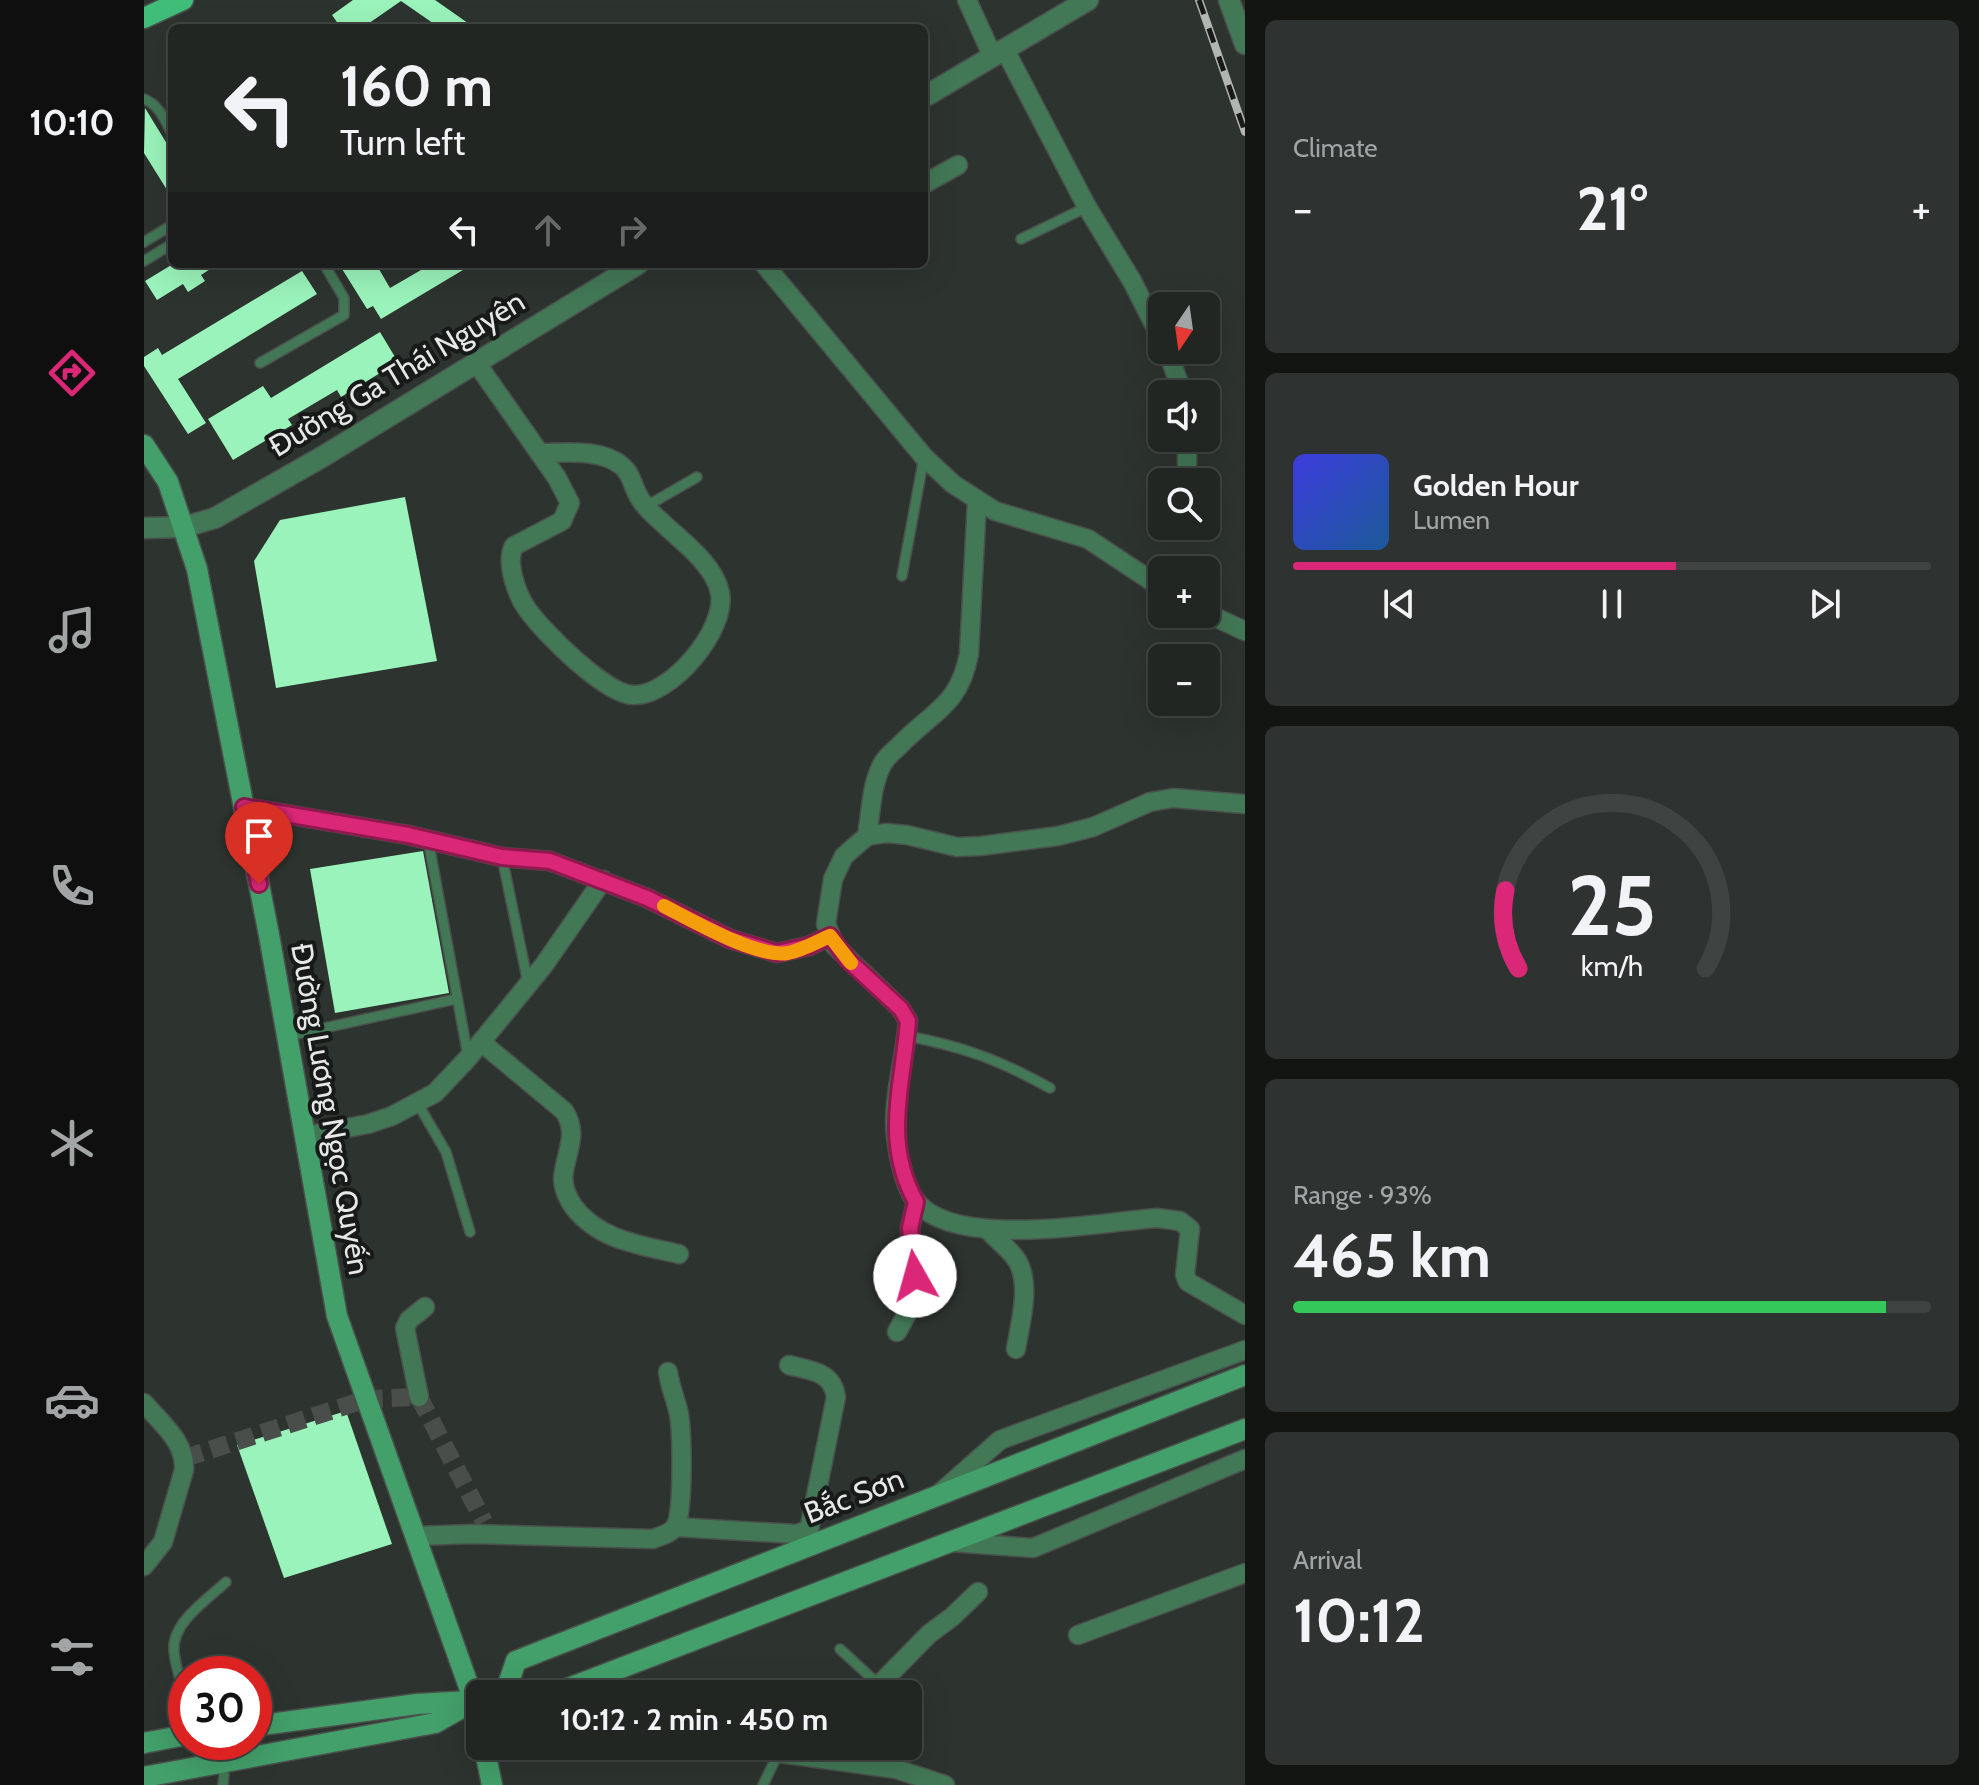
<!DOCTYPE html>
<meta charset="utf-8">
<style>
:root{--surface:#222623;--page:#2e3230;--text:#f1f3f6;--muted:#a2a5a6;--line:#3f4341;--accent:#db2777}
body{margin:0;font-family:Cabin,sans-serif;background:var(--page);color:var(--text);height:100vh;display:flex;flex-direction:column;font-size:30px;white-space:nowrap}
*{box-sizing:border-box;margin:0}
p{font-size:26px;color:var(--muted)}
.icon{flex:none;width:44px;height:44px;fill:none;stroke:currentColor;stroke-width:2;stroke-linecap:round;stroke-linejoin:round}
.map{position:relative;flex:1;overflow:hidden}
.sheet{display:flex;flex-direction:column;gap:20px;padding:20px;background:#131513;width:734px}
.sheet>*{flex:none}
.hud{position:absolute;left:24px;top:24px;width:760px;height:244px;border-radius:12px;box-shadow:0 8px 32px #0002,0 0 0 2px var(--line);background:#222623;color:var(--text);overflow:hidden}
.needle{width:52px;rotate:193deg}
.controls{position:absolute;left:1004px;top:292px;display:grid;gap:16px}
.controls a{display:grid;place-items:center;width:72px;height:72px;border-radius:12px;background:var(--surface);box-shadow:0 8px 32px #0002,0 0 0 2px var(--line);font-size:40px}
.speed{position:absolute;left:24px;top:1656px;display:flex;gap:16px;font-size:40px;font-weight:700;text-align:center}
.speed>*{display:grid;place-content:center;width:104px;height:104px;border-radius:50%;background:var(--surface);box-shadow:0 8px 32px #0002,0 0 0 2px var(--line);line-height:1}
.speed .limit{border:12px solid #d22;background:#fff;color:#111}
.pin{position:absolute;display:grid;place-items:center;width:68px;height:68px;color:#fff;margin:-82px -34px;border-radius:50% 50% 50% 0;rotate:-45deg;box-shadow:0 0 8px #0007}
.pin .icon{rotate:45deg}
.me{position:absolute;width:88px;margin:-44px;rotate:353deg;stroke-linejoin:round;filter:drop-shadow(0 0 6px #0008)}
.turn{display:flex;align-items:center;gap:28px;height:168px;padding:0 40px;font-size:36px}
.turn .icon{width:104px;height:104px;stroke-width:2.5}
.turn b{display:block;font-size:56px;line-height:68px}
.lanes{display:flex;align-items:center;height:76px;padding:0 40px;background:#0003;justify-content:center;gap:40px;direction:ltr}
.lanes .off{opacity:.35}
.big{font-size:60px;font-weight:800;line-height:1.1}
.sheet .card{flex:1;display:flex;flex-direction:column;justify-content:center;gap:12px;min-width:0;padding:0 28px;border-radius:12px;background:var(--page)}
.sheet .dial{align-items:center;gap:0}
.dial svg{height:208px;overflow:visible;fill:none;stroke:var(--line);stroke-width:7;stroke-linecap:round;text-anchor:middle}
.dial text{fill:var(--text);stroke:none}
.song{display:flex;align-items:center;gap:24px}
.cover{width:96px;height:96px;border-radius:12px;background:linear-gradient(135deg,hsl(240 70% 55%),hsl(210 70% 35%))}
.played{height:8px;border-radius:4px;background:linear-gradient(90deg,var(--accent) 60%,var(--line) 60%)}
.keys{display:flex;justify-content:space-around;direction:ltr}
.heat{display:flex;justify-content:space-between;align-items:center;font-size:44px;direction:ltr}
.charge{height:12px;border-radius:6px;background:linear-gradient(90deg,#34c759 93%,var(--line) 0)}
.trip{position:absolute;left:322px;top:1680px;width:456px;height:80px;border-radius:12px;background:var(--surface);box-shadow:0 8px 32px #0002,0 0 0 2px var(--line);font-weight:800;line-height:80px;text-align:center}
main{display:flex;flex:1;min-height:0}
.tabs{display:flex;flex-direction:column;width:144px;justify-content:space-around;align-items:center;background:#0e0f0e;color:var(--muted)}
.tabs .icon{width:56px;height:56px}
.tabs .current{color:var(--accent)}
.tabs b{font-size:36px;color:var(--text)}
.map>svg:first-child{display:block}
</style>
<main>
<nav class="tabs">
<b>10:10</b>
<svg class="icon current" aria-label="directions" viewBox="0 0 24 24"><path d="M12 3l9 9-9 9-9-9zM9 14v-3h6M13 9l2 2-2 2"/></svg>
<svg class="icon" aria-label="music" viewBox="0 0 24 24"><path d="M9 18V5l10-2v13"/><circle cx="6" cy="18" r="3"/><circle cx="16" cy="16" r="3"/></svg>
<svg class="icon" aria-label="phone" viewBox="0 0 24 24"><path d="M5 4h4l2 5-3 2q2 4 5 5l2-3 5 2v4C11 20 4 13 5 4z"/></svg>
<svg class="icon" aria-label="climate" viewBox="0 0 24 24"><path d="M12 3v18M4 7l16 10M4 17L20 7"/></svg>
<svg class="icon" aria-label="car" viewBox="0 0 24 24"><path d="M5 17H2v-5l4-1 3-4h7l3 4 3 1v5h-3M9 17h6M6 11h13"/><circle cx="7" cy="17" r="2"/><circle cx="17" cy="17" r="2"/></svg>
<svg class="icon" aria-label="filters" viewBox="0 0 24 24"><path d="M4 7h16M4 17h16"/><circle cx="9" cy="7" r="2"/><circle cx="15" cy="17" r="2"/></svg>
</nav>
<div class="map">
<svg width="1101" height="1785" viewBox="0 0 1101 1785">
<rect width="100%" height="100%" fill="#2d332f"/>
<g fill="#9af3ba">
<polygon points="209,0 291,0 331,28 296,28 257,1 218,28 197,28 188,15"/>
<polygon points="1,108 28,152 28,198 0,153"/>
<polygon points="29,264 74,264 57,275 61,281 44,292 39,284 13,300 1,281"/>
<polygon points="195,264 232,264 246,288 277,270 273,264 329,264 237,319 229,306 223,309"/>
<polygon points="158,271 173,294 34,379 62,423 44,434 0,366 0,357 14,348 18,355"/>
<polygon points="236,332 254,362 197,397 193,390 144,419 148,425 89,460 64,419 119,386 127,398"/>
<polygon points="261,497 293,661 132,688 110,561 136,520"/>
<polygon points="279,851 305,993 191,1013 166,869"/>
<polygon points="202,1411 248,1544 140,1578 93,1445"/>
</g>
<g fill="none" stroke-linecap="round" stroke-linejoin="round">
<polyline stroke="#494e4a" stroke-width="18" stroke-dasharray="18 9" stroke-linecap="butt" points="41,1458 223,1399 275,1397 340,1522"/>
<g stroke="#4a504c" stroke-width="12">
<g id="service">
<path d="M 0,99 C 14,104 21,120 28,133"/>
<polyline points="877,239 943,207"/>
<polyline points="0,242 28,225"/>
<polyline points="0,261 28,244"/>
<polyline points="116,363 200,315 200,298 180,264"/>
<polyline points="501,507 553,477"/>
<polyline points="758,576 780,457"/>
<polyline points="284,839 324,1056"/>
<polyline points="358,857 384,983"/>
<polyline points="144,1036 312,999"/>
<path d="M 763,1036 C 821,1047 855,1060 906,1088"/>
<polyline points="274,1104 302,1152 326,1232"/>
<polyline points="696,1649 735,1685"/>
<path d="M 42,1700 C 38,1684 31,1667 30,1651 C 27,1623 64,1599 82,1582"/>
<polyline points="53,1742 59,1766"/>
<polyline points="76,1762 80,1775 79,1785"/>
<polyline points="619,1785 634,1754"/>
</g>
</g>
<g stroke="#4a504c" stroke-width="21">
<g id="minor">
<polyline points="823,0 849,57"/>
<polyline points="861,50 943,207 988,281 1018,340"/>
<polyline points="780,184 814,165"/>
<polyline points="620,264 780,457 809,484 851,511 944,539 1018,588"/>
<polyline points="1023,350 1039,394"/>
<path d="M 331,361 L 413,478 L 426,503 L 418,521 L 370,546 C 361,562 373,595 383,609 C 399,632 461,694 489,695 C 526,697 583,630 576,593 C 571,567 543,545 524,528 C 514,518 502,510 495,497 C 489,487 487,473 478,466 C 457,448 420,453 395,453"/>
<polyline points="1043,464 1043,438"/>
<polyline points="1062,613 1101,631"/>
<path d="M 1101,804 L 1029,798 L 1006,802 L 949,827 L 914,836 L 837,846 L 813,847 L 763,835 L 742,833 L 723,836 L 700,856 L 689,879 L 682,924 L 691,946 L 757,1009 L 764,1021 C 761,1059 748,1099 752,1136 C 754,1155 760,1185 771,1200 C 809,1251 956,1222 1013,1218 L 1036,1221 L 1046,1229 L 1041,1275 L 1044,1282 L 1101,1315"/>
<polyline points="100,807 264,835 358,857 406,861 503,898 586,939 633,953 665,946 686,936"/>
<path d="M 723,836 C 727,813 727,784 739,763 C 743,756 750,751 756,745 C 790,710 815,706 825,654 L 833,500"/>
<path d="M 337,1042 L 420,1111 C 434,1132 424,1148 420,1171 C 417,1184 422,1195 429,1206 C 454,1240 496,1245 535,1254"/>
<polyline points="161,1136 224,1124 248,1116 291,1093 324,1058 400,965 459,880"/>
<path d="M 844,1230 C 853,1240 868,1251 874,1262 C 887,1286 876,1324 872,1349"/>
<polyline points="753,1332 766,1308 771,1289 766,1228 772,1202"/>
<polyline points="275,1397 261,1328 265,1320 281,1307"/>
<path d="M 0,1403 C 17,1423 42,1442 40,1470 L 19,1542 L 0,1566"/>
<polyline points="796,1493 856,1440 1101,1350"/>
<path d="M 531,1527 L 652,1534 L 665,1530 L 692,1397 C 688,1371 667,1371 645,1365"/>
<path d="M 272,1536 L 328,1534 L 509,1539 C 516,1536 526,1534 531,1527 C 540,1512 538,1433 535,1414 C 532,1400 526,1387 524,1372"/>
<polyline points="807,1542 889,1548 1101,1459"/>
<polyline points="934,1635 1101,1573"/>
<polyline points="732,1694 735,1685 785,1634 808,1617 834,1592"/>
<polyline points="584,1746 752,1769 801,1785"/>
</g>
</g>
<g stroke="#4a504c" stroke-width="23">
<g id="tertiary">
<polyline points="1085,0 1101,44"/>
<polyline points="780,97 944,0"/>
<polyline points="0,528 40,527 71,518 178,457 494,264"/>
</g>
</g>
<g stroke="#4a504c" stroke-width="23">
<g id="secondary">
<polyline points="0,445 24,482 53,569 125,935 193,1316 330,1701 336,1729"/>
<polyline points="361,1693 372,1661 1101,1375"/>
<polyline points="409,1694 1101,1429"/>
<polyline points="110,1726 273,1704 325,1701"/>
<polyline points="0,1743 42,1735"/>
<polyline points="340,1746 348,1785"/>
<polyline points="0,1777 291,1723 330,1701"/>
</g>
</g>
<g stroke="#4a504c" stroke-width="23">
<polyline id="primary" points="0,18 39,0"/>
</g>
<use href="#service" stroke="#427856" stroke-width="9"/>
<use href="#minor" stroke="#427856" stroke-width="18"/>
<use href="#tertiary" stroke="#427856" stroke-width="20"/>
<use href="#secondary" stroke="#43a06a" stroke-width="20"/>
<use href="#primary" stroke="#40be79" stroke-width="20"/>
<g stroke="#b2b6b3" stroke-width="8">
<polyline id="rail" points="1055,0 1101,132"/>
</g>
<use href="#rail" stroke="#171a18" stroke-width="5" stroke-dasharray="15" stroke-linecap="butt"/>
</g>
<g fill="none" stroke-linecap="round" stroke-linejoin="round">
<g stroke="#8e194d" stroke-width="20">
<path id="route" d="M 115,884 L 100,807 L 264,835 L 358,857 L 406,861 L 503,898 L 586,939 L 633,953 L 665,946 L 686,936 L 704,960 L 757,1009 L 764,1021 C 759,1085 738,1141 772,1202 L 766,1228 L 771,1276"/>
</g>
<use href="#route" stroke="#db2777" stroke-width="14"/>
<path stroke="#f59e0b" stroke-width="14" d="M 520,906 C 549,921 613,958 644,953 C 659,950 672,942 686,936 L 707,963"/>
</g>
<g text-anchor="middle" stroke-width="8" stroke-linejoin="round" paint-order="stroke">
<g font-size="30" fill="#e5e8e6" stroke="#171a18">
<text transform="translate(253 374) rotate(-31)" y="10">Đường Ga Thái Nguyên</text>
<text transform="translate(186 1109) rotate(80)" y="10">Đường Lương Ngọc Quyến</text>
<text transform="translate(710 1496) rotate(-21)" y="10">Bắc Sơn</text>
</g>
</g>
</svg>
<div class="controls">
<a><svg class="needle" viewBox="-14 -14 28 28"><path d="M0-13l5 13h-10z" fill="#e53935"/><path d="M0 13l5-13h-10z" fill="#a2a5a6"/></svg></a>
<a><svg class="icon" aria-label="sound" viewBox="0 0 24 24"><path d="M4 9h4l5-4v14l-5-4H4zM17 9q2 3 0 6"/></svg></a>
<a><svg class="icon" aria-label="search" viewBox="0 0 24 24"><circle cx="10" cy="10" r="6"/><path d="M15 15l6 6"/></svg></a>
<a>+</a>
<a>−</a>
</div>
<div class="speed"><div class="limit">30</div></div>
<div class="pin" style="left:115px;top:884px;background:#d93025"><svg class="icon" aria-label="arrive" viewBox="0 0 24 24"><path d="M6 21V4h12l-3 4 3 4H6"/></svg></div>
<svg class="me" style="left:771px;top:1276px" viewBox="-20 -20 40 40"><circle r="19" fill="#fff"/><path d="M0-13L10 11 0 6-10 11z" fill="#db2777"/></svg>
<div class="trip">10:12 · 2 min · 450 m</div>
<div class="hud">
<div class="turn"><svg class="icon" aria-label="left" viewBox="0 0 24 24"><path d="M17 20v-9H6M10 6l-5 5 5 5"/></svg><div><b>160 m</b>Turn left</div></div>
<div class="lanes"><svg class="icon" aria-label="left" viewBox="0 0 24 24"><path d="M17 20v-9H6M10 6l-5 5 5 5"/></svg><svg class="icon off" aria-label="ahead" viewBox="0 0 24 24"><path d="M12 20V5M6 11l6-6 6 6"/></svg><svg class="icon off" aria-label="right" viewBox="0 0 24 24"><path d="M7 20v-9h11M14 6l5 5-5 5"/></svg></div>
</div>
</div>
<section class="sheet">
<div class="card"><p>Climate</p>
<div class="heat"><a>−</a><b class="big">21°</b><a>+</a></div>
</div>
<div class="card">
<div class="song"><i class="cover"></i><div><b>Golden Hour</b><p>Lumen</p></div></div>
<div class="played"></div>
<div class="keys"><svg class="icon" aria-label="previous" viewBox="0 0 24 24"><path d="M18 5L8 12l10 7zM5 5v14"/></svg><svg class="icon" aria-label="pause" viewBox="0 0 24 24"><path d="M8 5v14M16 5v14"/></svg><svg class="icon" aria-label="next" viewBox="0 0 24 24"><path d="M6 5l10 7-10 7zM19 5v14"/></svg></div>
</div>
<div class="card dial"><svg viewBox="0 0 100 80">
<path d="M14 69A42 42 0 1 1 86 69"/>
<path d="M14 69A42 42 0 0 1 9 39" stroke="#db2777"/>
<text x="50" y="56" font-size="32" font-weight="700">25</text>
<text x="50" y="72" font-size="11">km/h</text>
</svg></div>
<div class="card"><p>Range · 93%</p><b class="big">465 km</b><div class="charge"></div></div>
<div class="card"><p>Arrival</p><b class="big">10:12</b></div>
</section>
</main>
